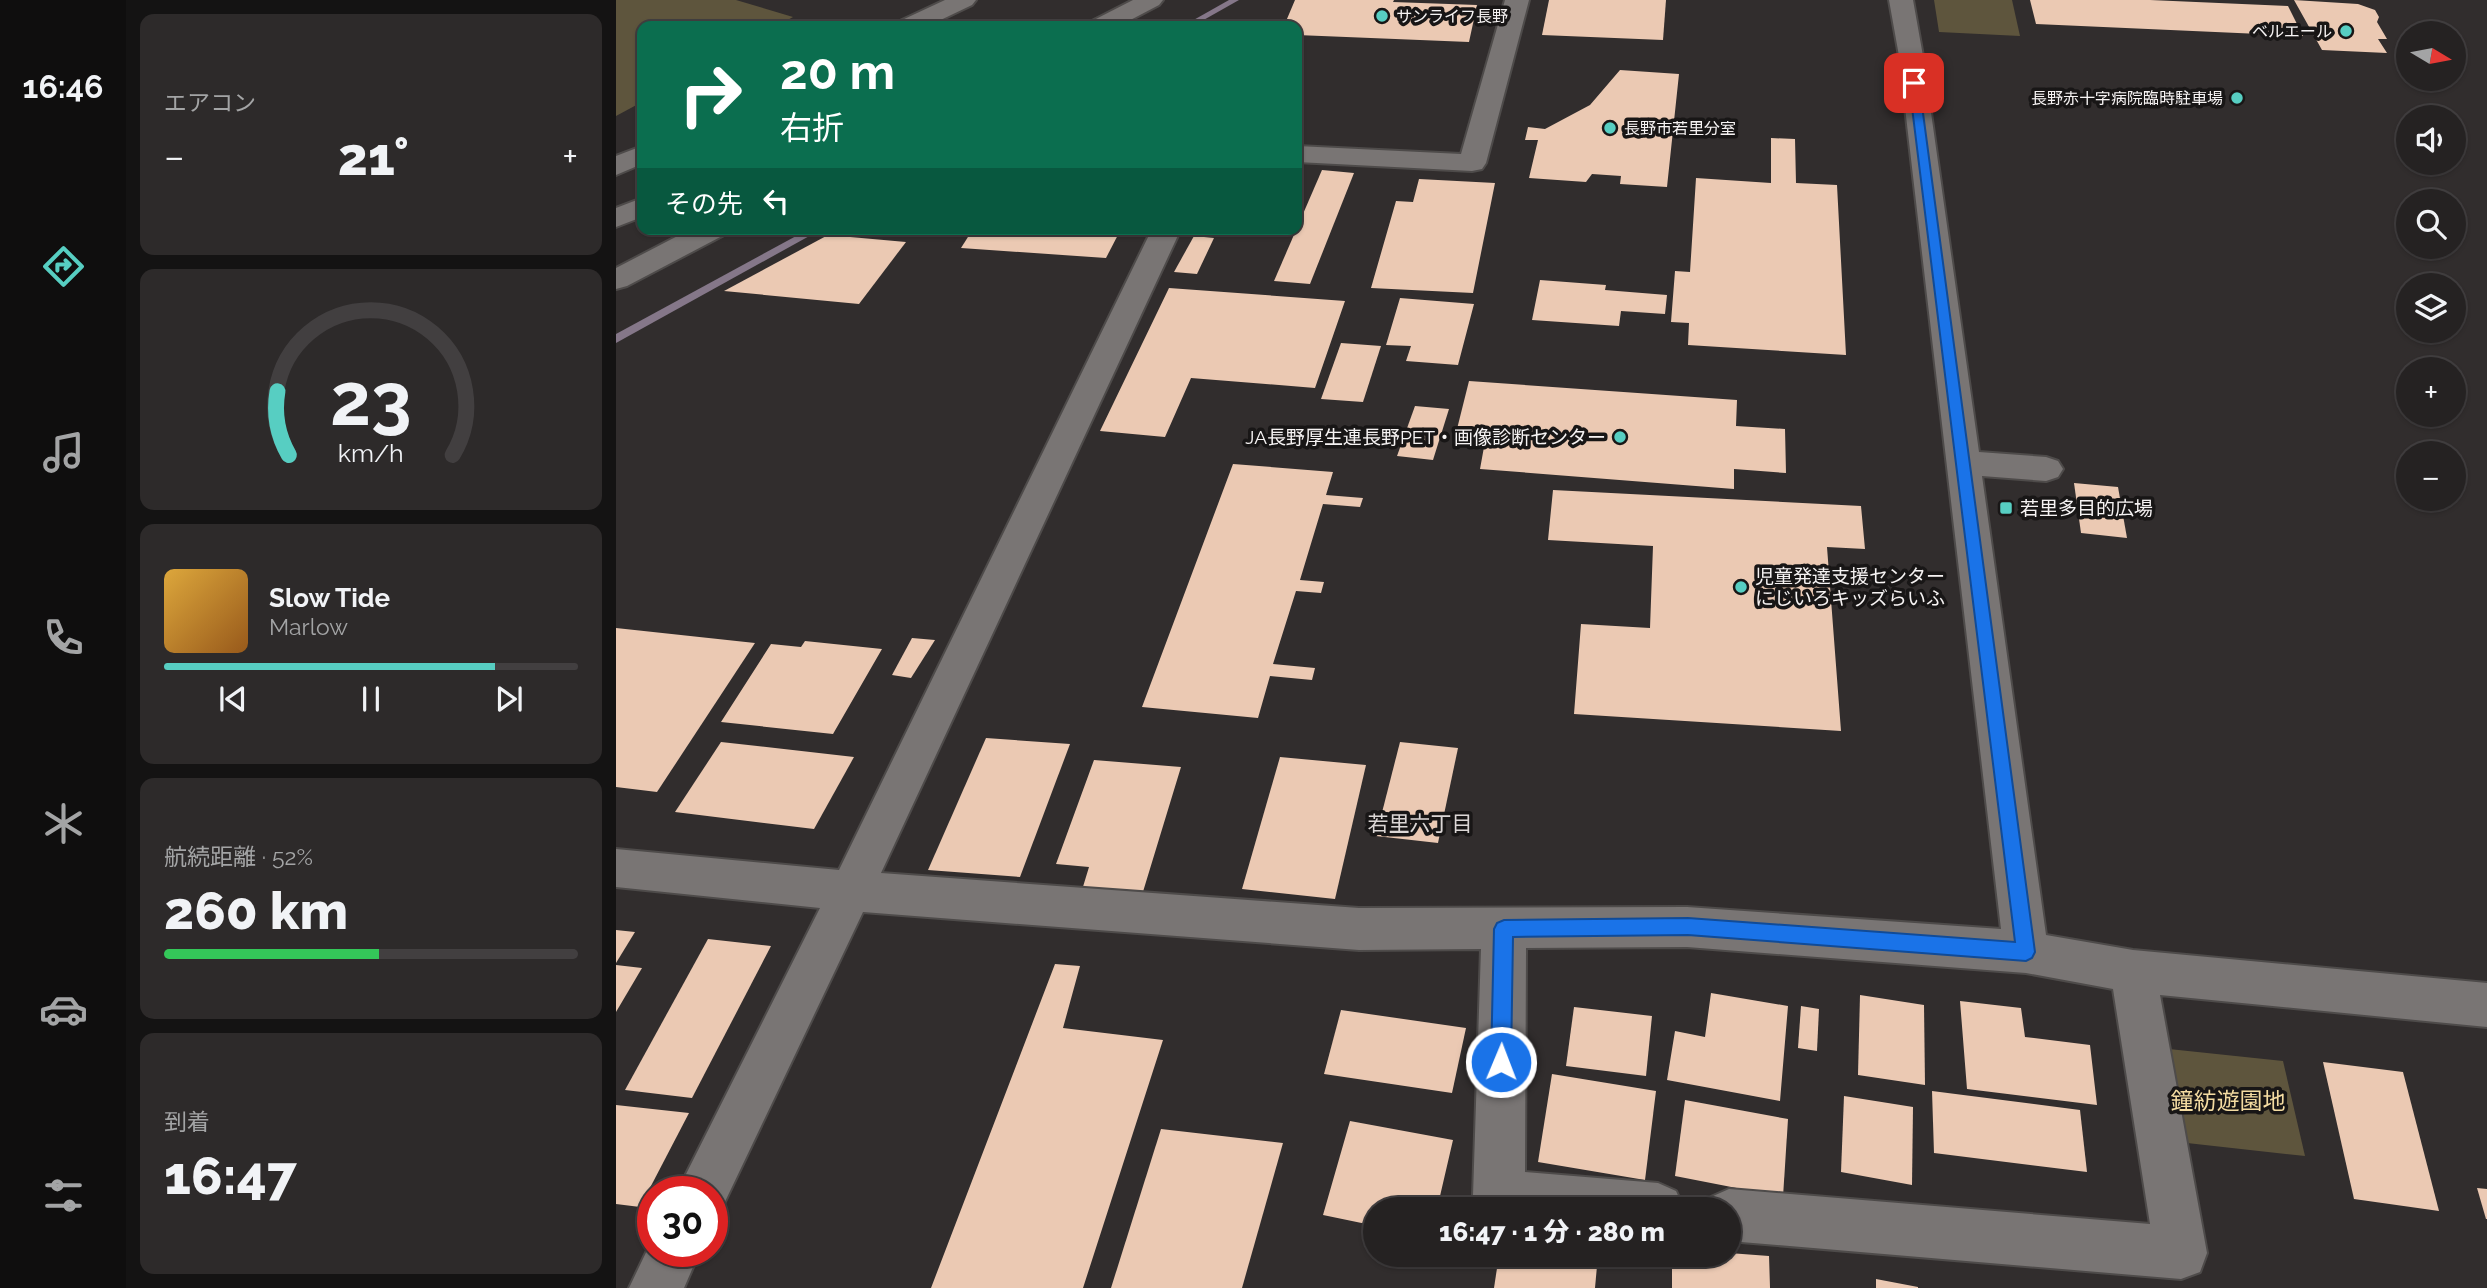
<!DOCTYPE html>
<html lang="ja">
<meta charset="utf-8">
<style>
:root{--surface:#252222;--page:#2d2a2a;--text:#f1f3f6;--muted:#a3a4a5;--line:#423f40;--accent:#57cec2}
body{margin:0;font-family:Raleway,"Noto Sans JP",sans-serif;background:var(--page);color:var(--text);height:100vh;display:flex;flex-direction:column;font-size:26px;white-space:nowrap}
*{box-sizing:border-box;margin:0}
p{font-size:23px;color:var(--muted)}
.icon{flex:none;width:38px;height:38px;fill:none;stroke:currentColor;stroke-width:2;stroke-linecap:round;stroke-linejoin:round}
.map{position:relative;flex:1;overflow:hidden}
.sheet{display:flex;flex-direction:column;gap:14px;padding:14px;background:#141313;width:490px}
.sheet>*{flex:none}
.top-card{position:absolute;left:21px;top:21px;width:665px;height:214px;border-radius:14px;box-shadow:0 2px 5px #0004,0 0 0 2px var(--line);background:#0b6e4f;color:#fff;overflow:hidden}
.needle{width:46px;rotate:100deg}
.tools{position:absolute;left:1780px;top:21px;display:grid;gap:14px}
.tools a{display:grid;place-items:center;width:70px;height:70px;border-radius:50%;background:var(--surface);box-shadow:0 2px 5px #0004,0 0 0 2px var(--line);font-size:35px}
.speed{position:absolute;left:21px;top:1176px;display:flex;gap:14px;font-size:35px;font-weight:700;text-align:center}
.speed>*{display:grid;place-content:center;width:91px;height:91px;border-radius:50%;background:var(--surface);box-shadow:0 2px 5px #0004,0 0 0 2px var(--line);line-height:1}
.speed .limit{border:10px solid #d22;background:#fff;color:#111}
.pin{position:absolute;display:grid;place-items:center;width:60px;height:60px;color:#fff;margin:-30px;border-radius:14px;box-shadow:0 4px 10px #0006}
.me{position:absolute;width:77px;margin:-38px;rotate:1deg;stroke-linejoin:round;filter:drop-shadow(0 0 5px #0008)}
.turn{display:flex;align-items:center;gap:24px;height:147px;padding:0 28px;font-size:32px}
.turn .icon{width:91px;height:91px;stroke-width:2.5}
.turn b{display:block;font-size:49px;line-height:60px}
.then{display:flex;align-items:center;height:66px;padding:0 28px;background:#0003;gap:14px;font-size:26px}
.big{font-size:52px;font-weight:800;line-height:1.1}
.sheet .tile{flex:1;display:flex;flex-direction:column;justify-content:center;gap:10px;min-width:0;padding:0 24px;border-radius:14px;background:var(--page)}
.sheet .dial{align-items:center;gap:0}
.dial svg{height:182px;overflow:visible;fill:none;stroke:var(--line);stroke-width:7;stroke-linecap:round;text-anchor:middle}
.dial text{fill:var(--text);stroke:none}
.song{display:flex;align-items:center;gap:21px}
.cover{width:84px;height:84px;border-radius:10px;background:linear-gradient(135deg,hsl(40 70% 55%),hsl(30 70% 35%))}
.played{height:7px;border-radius:4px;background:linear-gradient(90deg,var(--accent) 80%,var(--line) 80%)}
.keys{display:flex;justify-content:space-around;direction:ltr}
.heat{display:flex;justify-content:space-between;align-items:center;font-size:38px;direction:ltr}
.charge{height:10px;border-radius:5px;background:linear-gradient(90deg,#34c759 52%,var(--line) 0)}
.trip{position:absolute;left:747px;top:1197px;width:378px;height:70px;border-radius:35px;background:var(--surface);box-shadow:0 2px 5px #0004,0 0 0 2px var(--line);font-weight:800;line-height:70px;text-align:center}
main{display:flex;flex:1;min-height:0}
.tab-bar{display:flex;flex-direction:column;width:126px;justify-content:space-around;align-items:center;background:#0f0e0e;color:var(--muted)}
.tab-bar .icon{width:49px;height:49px}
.tab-bar .current{color:var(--accent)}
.tab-bar b{font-size:32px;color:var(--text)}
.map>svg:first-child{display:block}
</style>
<main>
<nav class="tab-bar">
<b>16:46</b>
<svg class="icon current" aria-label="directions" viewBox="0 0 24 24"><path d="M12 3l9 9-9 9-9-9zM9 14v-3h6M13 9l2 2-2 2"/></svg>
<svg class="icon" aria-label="music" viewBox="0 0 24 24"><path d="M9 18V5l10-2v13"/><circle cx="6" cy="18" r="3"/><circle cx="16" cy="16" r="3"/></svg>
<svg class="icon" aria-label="phone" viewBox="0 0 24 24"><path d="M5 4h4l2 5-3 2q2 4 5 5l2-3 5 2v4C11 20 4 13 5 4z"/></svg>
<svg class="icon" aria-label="climate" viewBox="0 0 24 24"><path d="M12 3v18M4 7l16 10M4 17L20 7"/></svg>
<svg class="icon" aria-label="car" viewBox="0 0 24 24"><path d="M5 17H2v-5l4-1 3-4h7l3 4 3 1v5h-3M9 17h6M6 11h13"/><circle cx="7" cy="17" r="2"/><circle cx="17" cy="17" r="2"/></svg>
<svg class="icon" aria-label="filters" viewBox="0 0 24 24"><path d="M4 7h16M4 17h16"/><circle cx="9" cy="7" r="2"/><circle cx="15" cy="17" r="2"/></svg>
</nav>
<section class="sheet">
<div class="tile"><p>エアコン</p>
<div class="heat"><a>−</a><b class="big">21°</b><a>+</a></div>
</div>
<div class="tile dial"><svg viewBox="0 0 100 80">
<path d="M14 69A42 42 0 1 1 86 69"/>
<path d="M14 69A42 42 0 0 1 9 41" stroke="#57cec2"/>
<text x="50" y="56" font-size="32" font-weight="700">23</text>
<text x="50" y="72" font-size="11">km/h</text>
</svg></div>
<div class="tile">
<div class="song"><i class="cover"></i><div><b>Slow Tide</b><p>Marlow</p></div></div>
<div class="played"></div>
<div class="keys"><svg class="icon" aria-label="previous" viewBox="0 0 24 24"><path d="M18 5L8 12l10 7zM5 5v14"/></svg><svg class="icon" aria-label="pause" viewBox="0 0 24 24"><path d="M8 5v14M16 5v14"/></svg><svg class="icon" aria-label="next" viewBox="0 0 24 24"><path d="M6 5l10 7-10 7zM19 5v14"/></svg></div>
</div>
<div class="tile"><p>航続距離 · 52%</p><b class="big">260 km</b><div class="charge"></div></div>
<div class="tile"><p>到着</p><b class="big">16:47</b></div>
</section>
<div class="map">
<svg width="1871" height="1288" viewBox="0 0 1871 1288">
<rect width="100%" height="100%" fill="#312d2d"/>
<g fill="#5e553d">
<polygon points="0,0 120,0 177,17 161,26 26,26 26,102 0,116"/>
<polygon points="1318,0 1396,0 1404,36 1323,32"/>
<polygon points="1553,1049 1667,1061 1689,1156 1571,1143"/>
</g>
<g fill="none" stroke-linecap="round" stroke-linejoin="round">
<g fill="#857789" fill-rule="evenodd">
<polygon points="613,0 623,0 577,26 567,26"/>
<polygon points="193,229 206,229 0,343 0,334"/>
</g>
</g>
<g fill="#ebc9b3">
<polygon points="679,0 778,0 777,2 861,5 853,42 681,35 681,26 668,26"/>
<polygon points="933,0 1050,0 1047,40 926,35"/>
<polygon points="1414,0 1534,0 1672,6 1687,36 1420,24"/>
<polygon points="1678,0 1742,4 1759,10 1763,17 1761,22 1771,39 1762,39 1771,53 1706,50"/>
<polygon points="1004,70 1063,74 1051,187 1004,184 1005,176 976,174 970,182 913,178 922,140 909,140 912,127 929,129 974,105"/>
<polygon points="1155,138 1179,139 1180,183 1221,185 1230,355 1072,345 1073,323 1055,322 1059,271 1074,272 1080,178 1155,183"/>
<polygon points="706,170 738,173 694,284 658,281"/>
<polygon points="803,179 879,183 857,293 755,288 780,201 797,202"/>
<polygon points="357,229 505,229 490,258 345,248"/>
<polygon points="212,235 290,242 243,304 108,291"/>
<polygon points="578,236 598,238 581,274 558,272"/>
<polygon points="924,280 990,285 989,290 1051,295 1049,314 1005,311 1003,326 916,320"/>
<polygon points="553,288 729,301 699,388 575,378 549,437 484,431"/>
<polygon points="784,298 858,304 842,365 790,361 795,346 770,345"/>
<polygon points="725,343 765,346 747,402 705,399"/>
<polygon points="853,381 1121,400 1120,426 1169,429 1170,473 1118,469 1118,489 864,469 868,447 837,445"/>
<polygon points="799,406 833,409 817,460 781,456"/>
<polygon points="617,464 717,472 710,495 747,498 744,507 707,504 684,580 708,582 705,593 680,591 657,664 699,668 696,680 654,676 642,718 526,707"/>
<polygon points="1458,483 1502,487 1511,538 1465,533"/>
<polygon points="937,490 1245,506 1249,549 1211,547 1225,731 958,714 965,624 1034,628 1037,546 932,540"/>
<polygon points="0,628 139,643 41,792 0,787"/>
<polygon points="296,638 319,640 295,678 276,675"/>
<polygon points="189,641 266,649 217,734 105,722 155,644 185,647"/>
<polygon points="370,738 454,744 404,877 312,870"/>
<polygon points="105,742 238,757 198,829 59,812"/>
<polygon points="784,742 842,748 822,843 760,836"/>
<polygon points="664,757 750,765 719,899 626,889"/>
<polygon points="478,760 565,767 526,895 466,890 473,867 440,864"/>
<polygon points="0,930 19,932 0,963"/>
<polygon points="92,939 155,946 76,1098 9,1090"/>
<polygon points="439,964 464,966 447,1028 547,1040 467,1288 315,1288"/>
<polygon points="0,965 26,968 0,1012"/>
<polygon points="1095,993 1172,1006 1164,1101 1051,1080 1059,1031 1089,1037"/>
<polygon points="1244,995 1308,1005 1309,1085 1242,1075"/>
<polygon points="1344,1001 1405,1008 1409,1037 1474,1045 1481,1105 1351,1089"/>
<polygon points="1185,1006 1203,1009 1201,1051 1182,1048"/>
<polygon points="958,1007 1036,1016 1030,1076 950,1066"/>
<polygon points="725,1010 850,1028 836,1093 708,1074"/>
<polygon points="1707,1062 1787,1072 1823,1211 1738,1199"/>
<polygon points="936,1074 1040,1091 1029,1180 922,1162"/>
<polygon points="1316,1091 1464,1110 1471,1172 1318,1153"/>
<polygon points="1228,1096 1297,1107 1296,1185 1225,1172"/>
<polygon points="1069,1100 1172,1119 1167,1197 1059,1176"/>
<polygon points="0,1105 73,1113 24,1207 0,1204"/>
<polygon points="734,1121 837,1140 821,1209 760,1209 760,1226 707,1215"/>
<polygon points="545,1129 667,1143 626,1288 495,1288"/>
<polygon points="1861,1188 1871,1189 1871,1219 1870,1219"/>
<polygon points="1113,1253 1153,1256 1154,1288 1056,1288 1056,1255"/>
<polygon points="883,1255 982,1255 979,1288 878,1288"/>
<polygon points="1260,1279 1302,1287 1302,1288 1260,1288"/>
</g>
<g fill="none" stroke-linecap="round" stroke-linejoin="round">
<g stroke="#4e4b4a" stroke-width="4">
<g id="minor">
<polygon points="329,0 360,0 356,5 312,26 281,26 284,21"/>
<polygon points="517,0 547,0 543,5 503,26 473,26 476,21"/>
<polygon points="889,0 913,0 870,163 866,169 856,171 681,162 681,146 845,154"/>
<polygon points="1273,0 1297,0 1307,56 1363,452 1430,457 1442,461 1447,469 1442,477 1430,481 1366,476 1430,935 1517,950 1871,983 1871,1027 1544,995 1591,1253 1584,1272 1565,1279 1113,1241 1113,1209 1090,1209 1095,1197 1113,1189 1534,1224 1497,989 1410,973 1071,947 910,948 909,1172 1042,1183 1060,1191 1068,1209 863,1209 857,1196 865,949 743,950 247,912 105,1210 96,1214 96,1192 61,1192 204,908 0,887 0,849 223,870 536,229 565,229 265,873 743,908 1071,907 1385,929 1283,56"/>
<polygon points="26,146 26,164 0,175 0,156"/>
<polygon points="26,198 26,217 0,227 0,208"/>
<polygon points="75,229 112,229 108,235 11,286 0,289 0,268"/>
<polygon points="37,1238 37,1251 84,1251 68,1288 13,1288"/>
</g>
</g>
<use href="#minor" fill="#797574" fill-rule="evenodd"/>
</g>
<polygon fill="#1a73e8" stroke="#114b97" stroke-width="2" points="1298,80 1303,83 1419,952 1416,958 1410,961 1072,935 897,937 895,1062 892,1069 885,1072 878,1069 875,1062 878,929 881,923 888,920 1072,918 1399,942 1293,83"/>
<g fill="#57cec2" stroke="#181616" stroke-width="2.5">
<circle cx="766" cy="16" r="7"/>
<circle cx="1730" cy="31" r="7"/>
<circle cx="1621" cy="98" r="7"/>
<circle cx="994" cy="128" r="7"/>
<circle cx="1004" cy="437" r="7"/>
<rect x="1383" y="501" width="14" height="14" rx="3.5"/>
<circle cx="1125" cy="587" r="7"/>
</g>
<g text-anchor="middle" stroke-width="7" stroke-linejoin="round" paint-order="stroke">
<g font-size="16" fill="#f6f3f3" stroke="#181616" text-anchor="start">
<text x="780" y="22">サンライフ長野</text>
<text x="1716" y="37" text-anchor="end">ベルエール</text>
<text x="1607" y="104" text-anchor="end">長野赤十字病院臨時駐車場</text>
<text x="1008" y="134">長野市若里分室</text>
</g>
<g font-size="19" fill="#f6f3f3" stroke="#181616" text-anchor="start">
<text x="990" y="444" text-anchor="end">JA長野厚生連長野PET・画像診断センター</text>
<text x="1404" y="515">若里多目的広場</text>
<text x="1139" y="583">児童発達支援センター<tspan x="1139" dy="22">にじいろキッズらいふ</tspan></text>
</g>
<g font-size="21" fill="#dbd6d5" stroke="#181616">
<text x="804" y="831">若里六丁目</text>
</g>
<g font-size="23" fill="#f4dca2" stroke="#181616">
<text x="1612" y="1109">鐘紡遊園地</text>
</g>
</g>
</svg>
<div class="tools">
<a><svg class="needle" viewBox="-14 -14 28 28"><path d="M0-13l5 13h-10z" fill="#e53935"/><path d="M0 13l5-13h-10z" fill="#a3a4a5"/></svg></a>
<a><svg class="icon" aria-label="sound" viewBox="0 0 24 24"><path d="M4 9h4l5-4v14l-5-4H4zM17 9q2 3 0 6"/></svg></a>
<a><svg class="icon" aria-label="search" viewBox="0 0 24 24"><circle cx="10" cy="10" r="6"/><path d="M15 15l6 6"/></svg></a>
<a><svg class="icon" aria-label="layers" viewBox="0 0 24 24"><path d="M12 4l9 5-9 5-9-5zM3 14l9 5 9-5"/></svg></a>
<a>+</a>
<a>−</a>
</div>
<div class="speed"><div class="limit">30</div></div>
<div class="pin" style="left:1298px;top:83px;background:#d93025"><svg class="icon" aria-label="arrive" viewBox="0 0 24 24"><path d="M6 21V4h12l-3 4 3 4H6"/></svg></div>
<svg class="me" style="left:885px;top:1062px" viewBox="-20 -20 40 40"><circle r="17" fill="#1a73e8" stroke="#fff" stroke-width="3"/><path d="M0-11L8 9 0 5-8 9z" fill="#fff"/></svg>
<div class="trip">16:47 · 1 分 · 280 m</div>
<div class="top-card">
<div class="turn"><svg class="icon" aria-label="right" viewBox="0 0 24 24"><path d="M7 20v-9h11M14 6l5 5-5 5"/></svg><div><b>20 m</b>右折</div></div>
<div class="then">その先<svg class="icon" aria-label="left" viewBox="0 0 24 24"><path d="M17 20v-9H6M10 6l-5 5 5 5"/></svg></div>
</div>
</div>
</main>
